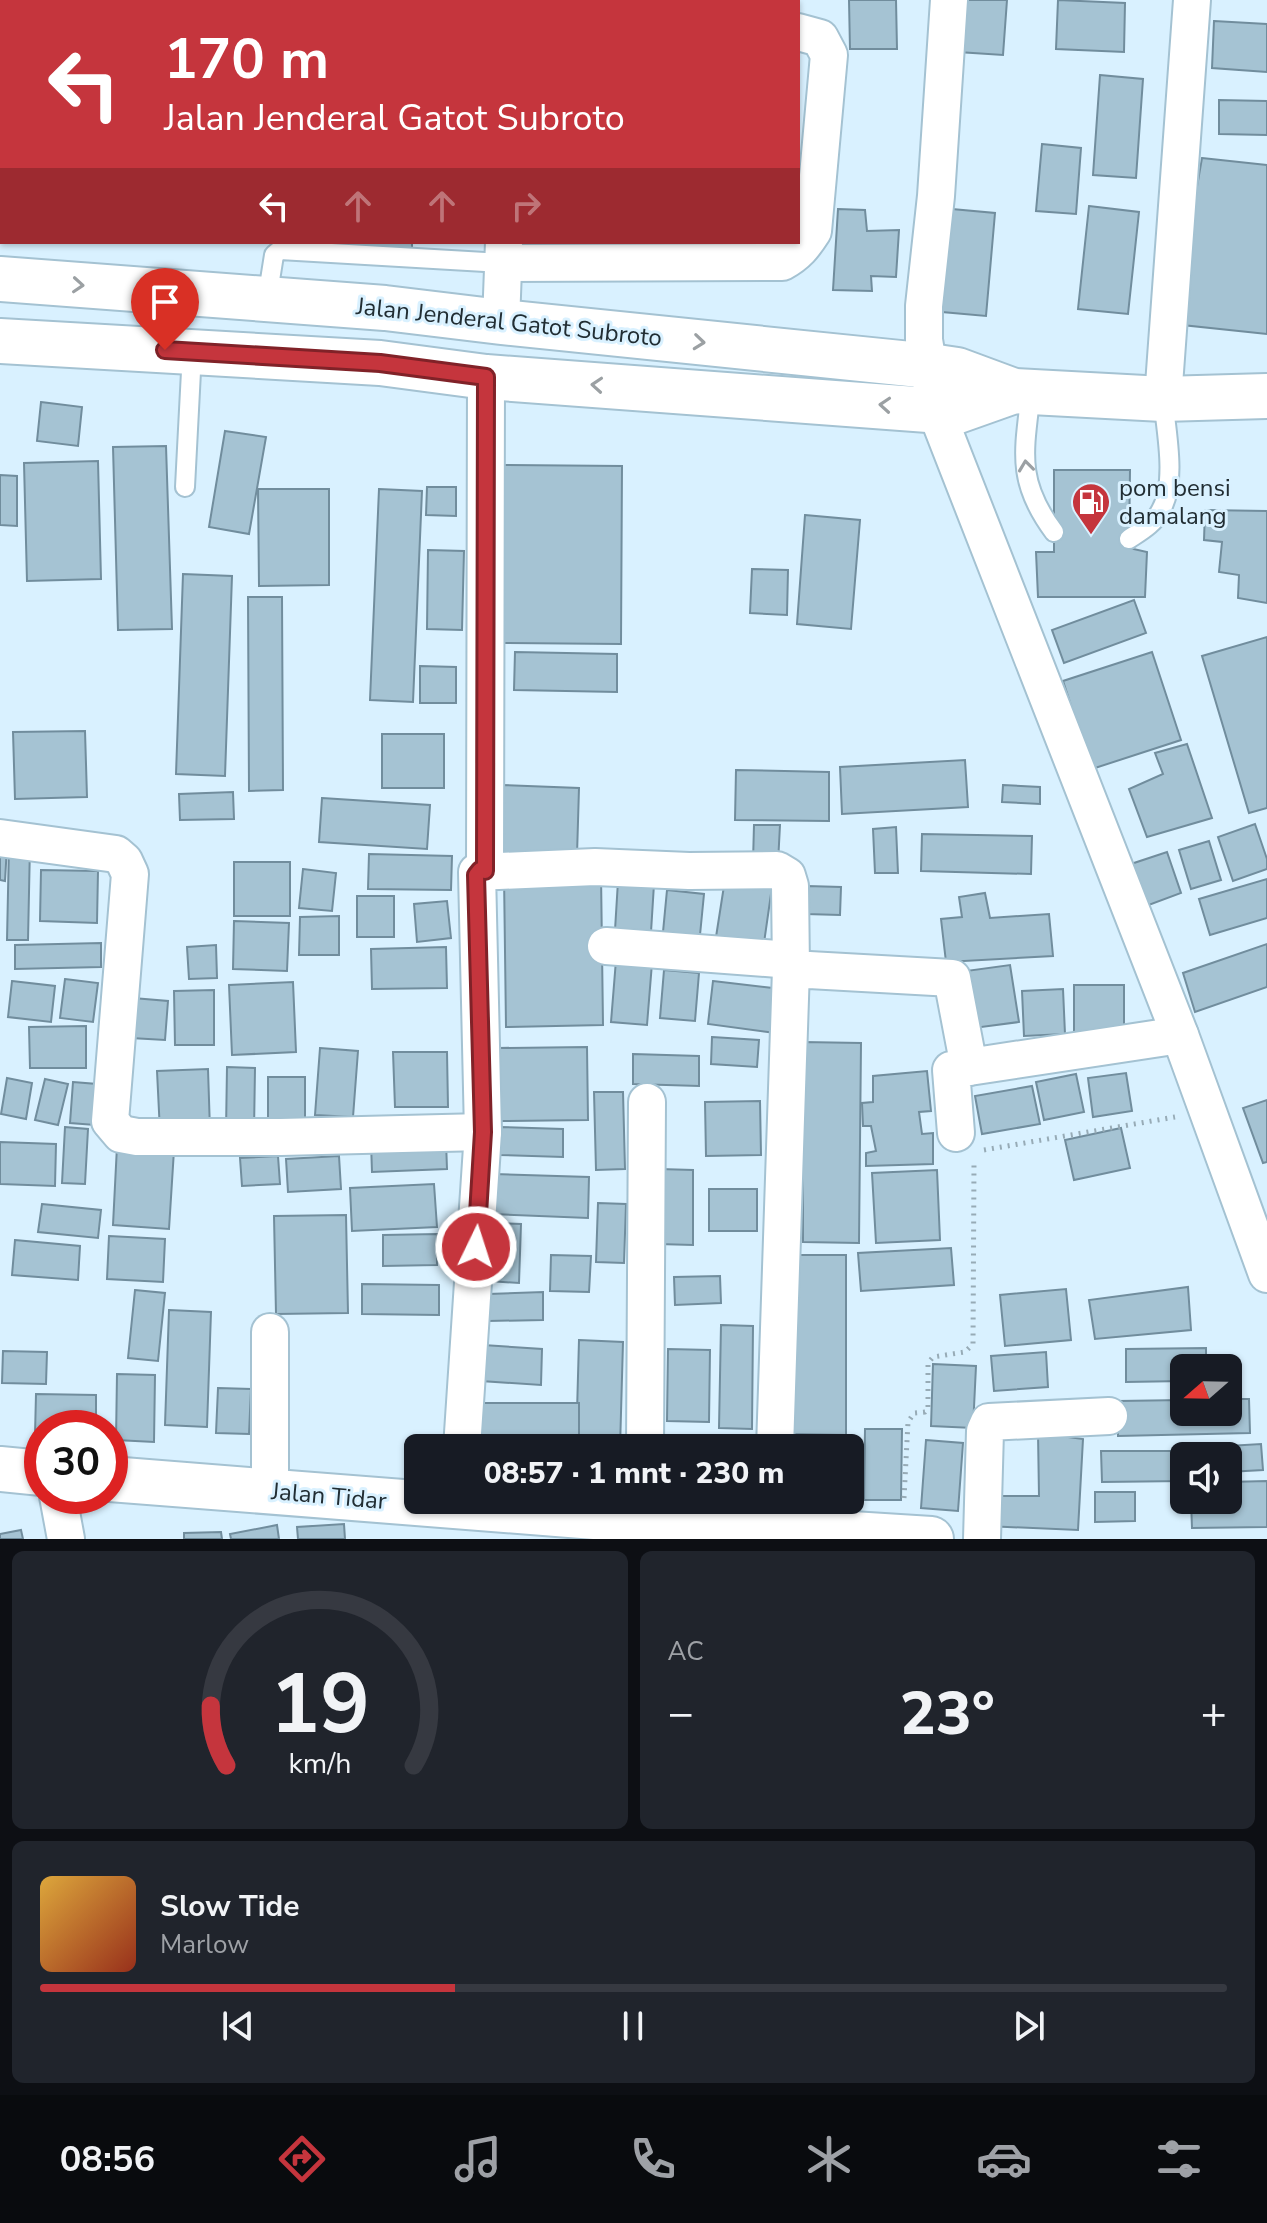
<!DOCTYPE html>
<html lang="id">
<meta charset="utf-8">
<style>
:root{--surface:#171b24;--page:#20242c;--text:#f1f3f6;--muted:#9ea1a6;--line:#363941;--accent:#c5353d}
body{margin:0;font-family:"Nunito Sans",sans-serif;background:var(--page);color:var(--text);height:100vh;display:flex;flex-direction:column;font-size:30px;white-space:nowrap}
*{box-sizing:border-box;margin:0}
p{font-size:26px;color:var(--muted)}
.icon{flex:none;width:44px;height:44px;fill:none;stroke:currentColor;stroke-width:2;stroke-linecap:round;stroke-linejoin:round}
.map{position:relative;height:1539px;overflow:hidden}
.drawer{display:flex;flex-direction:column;gap:12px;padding:12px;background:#0d0f14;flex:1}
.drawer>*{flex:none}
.top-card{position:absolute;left:0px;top:0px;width:800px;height:244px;box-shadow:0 2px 6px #0004;background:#c5353d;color:#fff;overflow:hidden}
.needle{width:52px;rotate:250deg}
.buttons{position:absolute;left:1170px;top:1354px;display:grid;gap:16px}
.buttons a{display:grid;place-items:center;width:72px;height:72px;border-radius:12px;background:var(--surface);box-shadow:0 2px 6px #0004;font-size:40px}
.speed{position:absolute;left:24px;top:1410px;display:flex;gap:16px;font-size:40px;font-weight:700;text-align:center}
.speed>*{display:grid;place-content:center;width:104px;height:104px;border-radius:50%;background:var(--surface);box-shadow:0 2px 6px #0004;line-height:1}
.speed .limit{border:12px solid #d22;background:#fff;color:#111}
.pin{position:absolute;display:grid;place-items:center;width:68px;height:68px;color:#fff;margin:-82px -34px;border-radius:50% 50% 50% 0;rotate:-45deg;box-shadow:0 0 8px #0007}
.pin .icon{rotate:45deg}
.me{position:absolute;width:88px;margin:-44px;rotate:4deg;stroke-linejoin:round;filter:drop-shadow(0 0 6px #0008)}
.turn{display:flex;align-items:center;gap:28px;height:168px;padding:0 32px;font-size:36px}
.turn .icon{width:104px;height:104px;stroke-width:2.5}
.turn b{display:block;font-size:56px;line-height:68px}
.lanes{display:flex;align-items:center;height:76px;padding:0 32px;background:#0003;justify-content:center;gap:40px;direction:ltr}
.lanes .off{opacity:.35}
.big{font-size:60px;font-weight:800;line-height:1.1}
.drawer .tile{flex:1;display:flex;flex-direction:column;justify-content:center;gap:12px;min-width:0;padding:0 28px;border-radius:12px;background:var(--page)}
.drawer .dial{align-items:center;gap:0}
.dial svg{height:208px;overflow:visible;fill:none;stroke:var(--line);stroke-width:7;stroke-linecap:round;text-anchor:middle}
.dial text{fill:var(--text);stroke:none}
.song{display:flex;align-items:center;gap:24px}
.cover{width:96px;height:96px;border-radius:12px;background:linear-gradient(135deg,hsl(40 70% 55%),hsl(10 70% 35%))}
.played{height:8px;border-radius:4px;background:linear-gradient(90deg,var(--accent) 35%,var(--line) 35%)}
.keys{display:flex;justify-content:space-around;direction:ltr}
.heat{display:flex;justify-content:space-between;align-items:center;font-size:44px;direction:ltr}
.drawer .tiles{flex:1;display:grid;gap:12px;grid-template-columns:1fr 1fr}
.tile:last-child{grid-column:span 2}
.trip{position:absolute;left:404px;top:1434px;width:460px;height:80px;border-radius:12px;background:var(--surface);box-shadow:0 2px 6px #0004;font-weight:800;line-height:80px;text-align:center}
.dock{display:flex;height:128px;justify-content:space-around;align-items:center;background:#090b0e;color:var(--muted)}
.dock .icon{width:56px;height:56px}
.dock .on{color:var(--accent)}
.dock b{font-size:36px;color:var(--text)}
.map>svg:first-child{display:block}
</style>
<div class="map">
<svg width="1267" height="1539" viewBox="0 0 1267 1539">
<rect width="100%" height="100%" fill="#d9f1ff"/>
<g fill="#a5c3d3" stroke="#718d9d" stroke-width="2">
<polygon points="22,0 125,0 22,2"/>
<polygon points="849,0 896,0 897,49 850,49"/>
<polygon points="961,0 1007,0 1003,55 958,52"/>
<polygon points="1058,0 1125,3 1124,52 1056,49"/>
<polygon points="1214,21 1267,24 1267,72 1212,68"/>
<polygon points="1100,75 1143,79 1136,178 1093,175"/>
<polygon points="1219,100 1267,101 1267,135 1219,134"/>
<polygon points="1042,144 1081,148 1076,214 1036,211"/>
<polygon points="1202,158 1267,165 1267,334 1173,324"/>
<polygon points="1089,206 1139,212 1128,314 1078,309"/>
<polygon points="941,208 995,213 986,316 931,311"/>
<polygon points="838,209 865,210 867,231 899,230 896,277 871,276 872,291 833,290"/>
<polygon points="311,242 412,242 412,251 311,249"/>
<polygon points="566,242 679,242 678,251"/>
<polygon points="41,402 82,407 78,446 37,441"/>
<polygon points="225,431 266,437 249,534 209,527"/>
<polygon points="166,446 172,629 118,630 113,447"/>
<polygon points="98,461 101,579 27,581 24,463"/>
<polygon points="502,465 622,466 621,644 501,643"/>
<polygon points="1054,470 1130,470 1129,548 1147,552 1145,597 1038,597 1036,552 1054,552"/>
<polygon points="0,475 17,476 17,526 0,525"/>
<polygon points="427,487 456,487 456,516 426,515"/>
<polygon points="258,489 329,489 329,585 259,586"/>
<polygon points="379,489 422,491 413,702 370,700"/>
<polygon points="1205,510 1267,511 1267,603 1238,598 1239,575 1219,572 1222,542 1204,540"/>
<polygon points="805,515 860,520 851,629 797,624"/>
<polygon points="428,550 464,551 462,630 427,629"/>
<polygon points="752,569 788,570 787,615 750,613"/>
<polygon points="183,574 232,576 225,776 176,774"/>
<polygon points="248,597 282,597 283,790 249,791"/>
<polygon points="1134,600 1146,633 1064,663 1052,630"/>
<polygon points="1267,637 1267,808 1249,813 1202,656"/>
<polygon points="515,652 617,654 617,692 514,690"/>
<polygon points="1152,652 1181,740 1092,769 1063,681"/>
<polygon points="420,666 456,667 456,703 420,703"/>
<polygon points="85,731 87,797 15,799 13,732"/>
<rect x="382" y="734" width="62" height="54"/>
<polygon points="1187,744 1212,818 1147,837 1129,789 1163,774 1155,753"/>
<polygon points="965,760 968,807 842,814 840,767"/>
<polygon points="736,770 829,772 829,821 735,820"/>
<polygon points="502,785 579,788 577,855 499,852"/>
<polygon points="1003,785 1040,787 1040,804 1002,802"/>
<polygon points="233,792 234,819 180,820 179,794"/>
<polygon points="322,798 430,805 427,849 319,842"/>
<polygon points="1255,824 1267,859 1267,869 1233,881 1218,837"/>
<polygon points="754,825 780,825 778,863 753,862"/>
<polygon points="896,827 898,873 875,873 873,829"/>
<polygon points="922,834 1032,836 1031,874 921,871"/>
<polygon points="1209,841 1221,880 1191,889 1179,850"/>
<polygon points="0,845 7,846 5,881 0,880"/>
<polygon points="9,845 30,845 28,940 7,940"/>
<polygon points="1167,852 1181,893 1146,906 1131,864"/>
<polygon points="369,854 452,856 451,890 368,889"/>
<rect x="234" y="862" width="56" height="54"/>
<polygon points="303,869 336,873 332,911 299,908"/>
<polygon points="41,870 98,871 97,923 40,921"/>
<polygon points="726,873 773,880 764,943 716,937"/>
<polygon points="601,874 603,1025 506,1027 504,875"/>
<polygon points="1267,879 1267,918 1210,935 1199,899"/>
<polygon points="618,881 654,884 651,932 615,930"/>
<polygon points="807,886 841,887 840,915 806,914"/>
<polygon points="667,890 704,894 700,935 663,932"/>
<polygon points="985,893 990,918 1049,914 1053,956 946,962 941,919 962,917 959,897"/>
<rect x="357" y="896" width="37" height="41"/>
<polygon points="447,901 451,938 417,942 414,904"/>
<polygon points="339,916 339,955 299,955 300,917"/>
<polygon points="234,921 289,923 287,971 233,969"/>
<polygon points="101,943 101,967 15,969 15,945"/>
<polygon points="1267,944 1267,987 1195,1012 1183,973"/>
<polygon points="216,945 217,978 189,979 187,947"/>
<polygon points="446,947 447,988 372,989 371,949"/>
<polygon points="616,960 652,963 647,1025 611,1022"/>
<polygon points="1010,965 1019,1022 974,1028 966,971"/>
<polygon points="664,970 699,973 695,1021 660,1018"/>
<polygon points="65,979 98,983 93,1022 60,1018"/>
<polygon points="12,981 55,986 51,1022 8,1017"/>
<polygon points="713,981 781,989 776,1033 708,1024"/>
<polygon points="293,982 296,1052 232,1055 229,985"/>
<rect x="1074" y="985" width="50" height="48"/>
<polygon points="1063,989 1065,1034 1024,1036 1022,991"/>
<polygon points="214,990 214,1045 175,1045 174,991"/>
<polygon points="133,998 168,1001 165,1040 131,1038"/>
<polygon points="86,1026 86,1068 30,1068 29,1027"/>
<polygon points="712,1037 759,1040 757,1067 711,1064"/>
<polygon points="803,1042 861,1043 859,1243 803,1242"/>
<polygon points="587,1047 588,1120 499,1121 499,1048"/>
<polygon points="320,1048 358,1051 353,1117 315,1115"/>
<polygon points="393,1052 447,1052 448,1107 395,1107"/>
<polygon points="633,1054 699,1056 699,1086 633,1084"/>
<polygon points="227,1067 255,1068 254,1131 226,1130"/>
<polygon points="208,1069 210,1130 160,1132 157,1071"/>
<polygon points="927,1071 931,1111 919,1112 922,1134 933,1133 933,1164 866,1166 866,1153 876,1151 871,1126 863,1126 862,1103 873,1102 873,1076"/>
<polygon points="1126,1073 1132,1111 1093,1117 1088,1078"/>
<polygon points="1076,1074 1084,1112 1044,1120 1036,1082"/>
<rect x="268" y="1077" width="37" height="49"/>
<polygon points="7,1078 32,1083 26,1119 1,1114"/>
<polygon points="45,1079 68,1084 58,1125 35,1120"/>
<polygon points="73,1082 97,1084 95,1125 70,1123"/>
<polygon points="1032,1086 1040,1124 982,1134 975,1096"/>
<polygon points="594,1092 623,1092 625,1169 596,1170"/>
<polygon points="1267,1100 1267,1162 1263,1163 1243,1108"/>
<polygon points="760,1101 761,1155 706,1156 705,1102"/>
<polygon points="65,1127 88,1129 85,1184 62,1183"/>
<polygon points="499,1127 563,1129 563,1157 499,1155"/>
<polygon points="1121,1128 1130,1168 1074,1180 1065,1140"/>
<polygon points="446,1141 447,1169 372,1172 371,1143"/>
<polygon points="0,1142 56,1144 55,1186 0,1184"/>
<polygon points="117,1146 174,1150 169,1229 113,1225"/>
<polygon points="278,1156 280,1184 242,1186 240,1158"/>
<polygon points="339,1156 341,1189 288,1192 286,1159"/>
<polygon points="659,1169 693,1170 693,1245 658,1244"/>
<polygon points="937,1170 940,1240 876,1243 872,1173"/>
<polygon points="494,1174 589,1177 588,1218 493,1214"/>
<polygon points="434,1184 437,1227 352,1231 350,1188"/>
<rect x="709" y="1189" width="48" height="42"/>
<polygon points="598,1203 626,1204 624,1263 596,1262"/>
<polygon points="42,1204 101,1210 98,1238 38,1232"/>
<polygon points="346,1215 348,1313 276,1314 274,1216"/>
<polygon points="492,1223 521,1224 519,1283 489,1281"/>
<polygon points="437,1234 437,1265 383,1266 383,1235"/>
<polygon points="109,1236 165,1239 163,1282 107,1279"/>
<polygon points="15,1240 80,1246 78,1280 12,1275"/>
<polygon points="951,1248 954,1285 861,1291 858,1253"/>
<polygon points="551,1255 591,1256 589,1292 550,1291"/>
<polygon points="787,1255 846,1255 846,1435 786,1434"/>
<polygon points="720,1276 721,1303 675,1305 674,1277"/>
<polygon points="362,1284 439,1285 439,1315 362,1314"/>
<polygon points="1188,1287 1191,1330 1095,1339 1089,1300"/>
<polygon points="1066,1289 1071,1340 1005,1346 1000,1295"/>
<polygon points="135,1290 165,1293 158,1361 128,1358"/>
<polygon points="543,1292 543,1320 488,1321 488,1294"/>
<polygon points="169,1310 211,1312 207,1427 165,1425"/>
<polygon points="721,1325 753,1326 752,1429 719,1428"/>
<polygon points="579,1340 623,1342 620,1448 576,1448"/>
<polygon points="483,1345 542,1349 541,1385 481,1381"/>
<polygon points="1206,1348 1206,1368 1184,1368 1184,1381 1126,1382 1126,1349"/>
<polygon points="668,1349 710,1350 709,1422 667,1421"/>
<polygon points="3,1351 47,1352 46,1384 2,1383"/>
<polygon points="1046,1352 1048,1387 994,1391 991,1356"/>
<polygon points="933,1364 976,1366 973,1428 931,1426"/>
<polygon points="117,1374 155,1375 154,1442 116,1440"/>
<polygon points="218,1388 251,1389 249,1434 216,1433"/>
<polygon points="36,1394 96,1395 96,1428 42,1428 42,1435 35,1435"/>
<polygon points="1228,1399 1249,1399 1250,1433 1118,1436 1118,1401 1184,1400 1184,1412 1228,1412"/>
<polygon points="471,1403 579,1403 579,1448 472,1448"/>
<polygon points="865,1429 902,1429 901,1500 864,1500"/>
<polygon points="1038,1433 1083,1439 1078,1530 986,1526 988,1496 1039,1496"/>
<polygon points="926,1440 963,1443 958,1511 921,1508"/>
<polygon points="1261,1444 1263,1470 1228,1472 1228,1456 1194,1456 1194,1448"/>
<rect x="850" y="1451" width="9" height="48"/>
<polygon points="1101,1451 1186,1451 1184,1481 1102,1482"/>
<polygon points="1267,1481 1267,1527 1192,1528 1191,1500 1228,1500 1228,1482"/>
<polygon points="1095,1492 1135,1492 1135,1521 1095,1522"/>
<polygon points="344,1524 345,1539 298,1539 297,1527"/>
<polygon points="277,1525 279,1539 231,1539 230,1534"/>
<polygon points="21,1530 23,1539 0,1539 0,1534"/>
<polygon points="221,1532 222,1539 184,1539 184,1533"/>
</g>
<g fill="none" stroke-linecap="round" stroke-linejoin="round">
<g stroke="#a4c2d2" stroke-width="22">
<g id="service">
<polyline points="267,299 274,255 280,250 502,263"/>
<path d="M 1031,392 C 1024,452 1016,481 1054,532"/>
<polyline points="185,487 192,352"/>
<path d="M 1129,539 C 1141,531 1154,524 1161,510 C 1177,482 1166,430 1163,399"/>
</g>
</g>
<g stroke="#a4c2d2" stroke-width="40">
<g id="minor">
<polyline points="949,0 936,196 924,306 924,340 936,411 1180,1035 1267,1274"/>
<polyline points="524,1 531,2"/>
<polyline points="149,2 149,0"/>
<polyline points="0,17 2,18"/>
<path d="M 502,263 L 782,262 C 797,254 804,245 813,231 L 829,55 L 820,38 L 798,32"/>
<polyline points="501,322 504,242"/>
<polyline points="1163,399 1192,0"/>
<polyline points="0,838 116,854 124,861 130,874 110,1121 121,1134 137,1137 281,1137 483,1132"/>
<polyline points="485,871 486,377"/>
<polyline points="606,946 791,960"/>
<polyline points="956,1133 951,1070 969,1067"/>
<polyline points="462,1448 483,1132 477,872 595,867 689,871 777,870 787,876 790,886 791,969"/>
<polyline points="645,1448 647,1102"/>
<polyline points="775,1448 791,969 952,978 969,1067 1180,1035"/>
<polyline points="270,1490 270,1332"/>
<polyline points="58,1496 66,1539"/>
<polyline points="982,1539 985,1431 989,1422 1109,1416"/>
</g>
</g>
<g stroke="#a4c2d2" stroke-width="48">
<g id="tertiary">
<polyline points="0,1469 42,1473"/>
<polyline points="110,1479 645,1521 931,1539"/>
</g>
</g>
<g stroke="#a4c2d2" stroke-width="48">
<g id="secondary">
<polyline points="0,279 385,308 501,322 930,366 957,370 1014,391 1163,399 1267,396"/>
<polyline points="0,341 380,363 486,377 955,412 1014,391"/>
</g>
</g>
<g stroke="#97abb6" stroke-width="5" stroke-dasharray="2 6" stroke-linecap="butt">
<polyline points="984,1150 1175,1117"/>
<polyline points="904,1498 908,1422 914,1413 925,1412 928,1408 928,1363 933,1357 965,1352 973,1344 974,1163"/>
</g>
<use href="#service" stroke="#fff" stroke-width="18"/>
<use href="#minor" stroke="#fff" stroke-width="36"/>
<use href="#tertiary" stroke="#fff" stroke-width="44"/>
<use href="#secondary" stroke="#fff" stroke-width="44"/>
</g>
<defs><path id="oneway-chevron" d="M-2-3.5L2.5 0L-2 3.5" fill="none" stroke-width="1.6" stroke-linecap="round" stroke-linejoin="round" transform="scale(2)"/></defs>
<g stroke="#9ba0a3">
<use href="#oneway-chevron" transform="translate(78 285) rotate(4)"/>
<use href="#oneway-chevron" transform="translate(699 342) rotate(6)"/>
<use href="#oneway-chevron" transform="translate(597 385) rotate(-176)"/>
<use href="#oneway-chevron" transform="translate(885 405) rotate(-176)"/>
<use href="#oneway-chevron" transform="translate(1026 466) rotate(-97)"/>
</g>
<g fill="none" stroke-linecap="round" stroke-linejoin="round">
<g stroke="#802228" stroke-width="20">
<polyline id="route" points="165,350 380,363 486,377 485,871 480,870 476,875 483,1132 476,1247"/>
</g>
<use href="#route" stroke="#c5353d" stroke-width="14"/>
</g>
<defs>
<g id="fuel-pin" transform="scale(2)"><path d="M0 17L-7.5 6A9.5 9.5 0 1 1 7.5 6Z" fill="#c5353d" stroke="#d9f1ff"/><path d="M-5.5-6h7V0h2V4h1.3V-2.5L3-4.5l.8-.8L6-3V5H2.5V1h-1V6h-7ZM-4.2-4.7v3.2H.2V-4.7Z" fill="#fff"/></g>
</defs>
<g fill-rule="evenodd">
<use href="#fuel-pin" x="1091" y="502"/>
</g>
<g text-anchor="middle" stroke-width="6" stroke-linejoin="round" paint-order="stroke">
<g font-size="24" fill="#212d33" stroke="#d9f1ff">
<text transform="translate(509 322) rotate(6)" y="8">Jalan Jenderal Gatot Subroto</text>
<text transform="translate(329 1496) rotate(5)" y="8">Jalan Tidar</text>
</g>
<g font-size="24" fill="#212d33" stroke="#d9f1ff" text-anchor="start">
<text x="1119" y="496">pom bensi<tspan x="1119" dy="28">damalang</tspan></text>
</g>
</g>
</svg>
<div class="buttons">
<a><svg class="needle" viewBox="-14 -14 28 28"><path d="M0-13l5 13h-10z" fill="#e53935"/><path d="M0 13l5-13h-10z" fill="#9ea1a6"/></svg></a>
<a><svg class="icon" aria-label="sound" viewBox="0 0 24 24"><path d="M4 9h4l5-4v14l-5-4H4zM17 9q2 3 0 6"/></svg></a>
</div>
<div class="speed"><div class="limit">30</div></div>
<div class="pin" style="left:165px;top:350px;background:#d93025"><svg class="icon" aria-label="arrive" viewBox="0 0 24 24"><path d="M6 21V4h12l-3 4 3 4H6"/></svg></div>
<svg class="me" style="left:476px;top:1247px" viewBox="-20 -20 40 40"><circle r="17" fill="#c5353d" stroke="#fff" stroke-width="3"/><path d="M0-11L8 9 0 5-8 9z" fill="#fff"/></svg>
<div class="trip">08:57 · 1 mnt · 230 m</div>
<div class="top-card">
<div class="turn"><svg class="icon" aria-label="left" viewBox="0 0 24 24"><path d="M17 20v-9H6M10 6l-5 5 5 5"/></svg><div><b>170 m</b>Jalan Jenderal Gatot Subroto</div></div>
<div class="lanes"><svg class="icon" aria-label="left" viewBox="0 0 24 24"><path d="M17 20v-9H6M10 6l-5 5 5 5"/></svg><svg class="icon off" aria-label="ahead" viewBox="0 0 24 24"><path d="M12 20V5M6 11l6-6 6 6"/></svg><svg class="icon off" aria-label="ahead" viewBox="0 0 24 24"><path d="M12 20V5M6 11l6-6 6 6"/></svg><svg class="icon off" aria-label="right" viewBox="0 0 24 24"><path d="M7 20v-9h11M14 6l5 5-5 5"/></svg></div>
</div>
</div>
<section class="drawer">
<div class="tiles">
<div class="tile dial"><svg viewBox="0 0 100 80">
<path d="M14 69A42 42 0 1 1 86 69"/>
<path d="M14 69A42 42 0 0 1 8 46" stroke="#c5353d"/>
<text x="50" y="56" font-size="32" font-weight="700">19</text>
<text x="50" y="72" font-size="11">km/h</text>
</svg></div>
<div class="tile"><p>AC</p>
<div class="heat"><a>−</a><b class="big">23°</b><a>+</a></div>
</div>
<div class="tile">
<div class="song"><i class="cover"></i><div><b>Slow Tide</b><p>Marlow</p></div></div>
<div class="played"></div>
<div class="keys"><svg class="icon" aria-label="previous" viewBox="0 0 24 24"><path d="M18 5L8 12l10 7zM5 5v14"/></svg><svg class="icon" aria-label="pause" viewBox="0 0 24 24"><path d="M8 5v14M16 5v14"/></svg><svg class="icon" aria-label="next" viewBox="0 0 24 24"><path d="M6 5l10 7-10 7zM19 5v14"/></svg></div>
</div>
</div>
</section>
<nav class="dock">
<b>08:56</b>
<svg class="icon on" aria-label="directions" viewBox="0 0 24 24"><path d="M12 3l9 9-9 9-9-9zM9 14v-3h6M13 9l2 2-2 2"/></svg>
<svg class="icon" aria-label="music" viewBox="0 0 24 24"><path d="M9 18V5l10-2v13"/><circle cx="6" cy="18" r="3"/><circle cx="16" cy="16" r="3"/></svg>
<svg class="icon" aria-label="phone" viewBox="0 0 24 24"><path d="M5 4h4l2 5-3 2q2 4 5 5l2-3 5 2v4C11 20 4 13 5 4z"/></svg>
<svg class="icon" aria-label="climate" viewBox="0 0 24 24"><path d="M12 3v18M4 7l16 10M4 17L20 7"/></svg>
<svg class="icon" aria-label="car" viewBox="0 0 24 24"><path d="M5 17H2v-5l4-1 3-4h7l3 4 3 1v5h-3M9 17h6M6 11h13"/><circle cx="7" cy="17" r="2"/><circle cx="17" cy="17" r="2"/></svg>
<svg class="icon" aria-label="filters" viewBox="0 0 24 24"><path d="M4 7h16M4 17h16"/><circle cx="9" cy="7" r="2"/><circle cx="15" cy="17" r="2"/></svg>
</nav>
